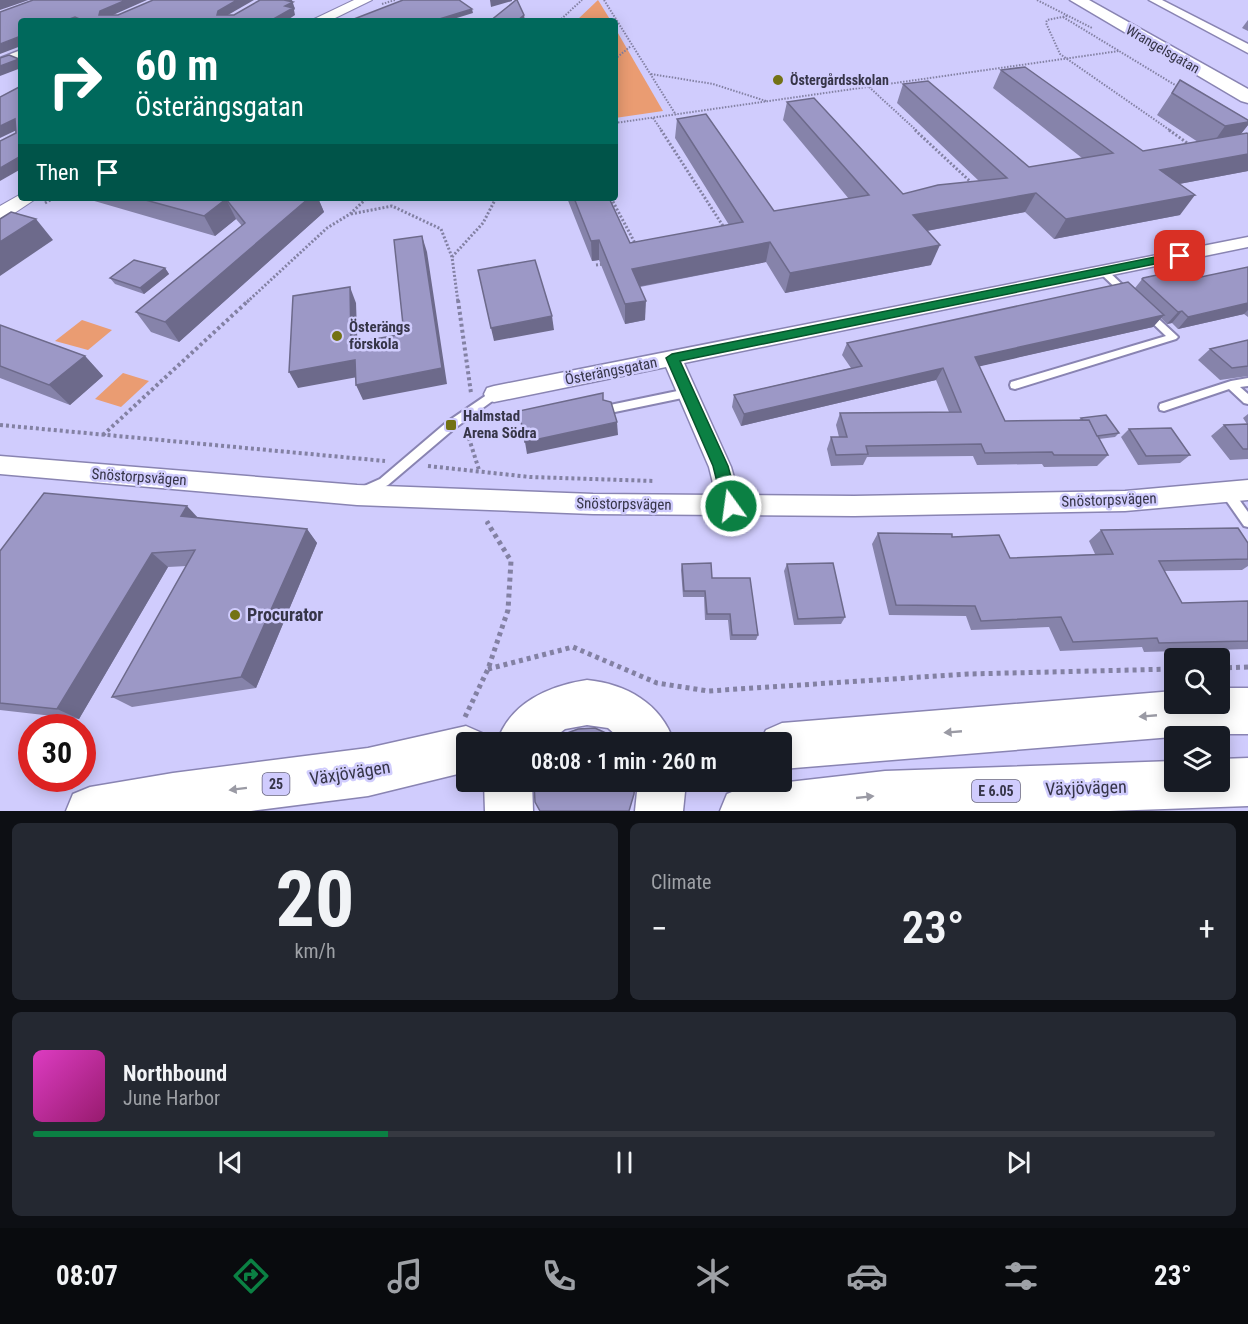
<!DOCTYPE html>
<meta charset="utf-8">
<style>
:root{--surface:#171b24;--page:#242831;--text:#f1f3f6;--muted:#9ea1a6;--line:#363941;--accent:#0b8043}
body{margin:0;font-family:"Roboto Condensed",sans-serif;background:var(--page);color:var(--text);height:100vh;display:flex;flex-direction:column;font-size:22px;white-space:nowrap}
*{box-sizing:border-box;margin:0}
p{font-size:20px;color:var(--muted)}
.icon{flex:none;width:33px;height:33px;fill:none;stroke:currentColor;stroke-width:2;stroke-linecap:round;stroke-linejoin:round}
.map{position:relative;height:811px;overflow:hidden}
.sheet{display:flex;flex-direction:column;gap:12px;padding:12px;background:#0d0f14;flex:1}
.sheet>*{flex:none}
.hud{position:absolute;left:18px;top:18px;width:600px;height:183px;border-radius:6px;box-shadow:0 3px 15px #0003;background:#00695c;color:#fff;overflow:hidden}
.tools{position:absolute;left:1164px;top:648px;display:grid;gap:12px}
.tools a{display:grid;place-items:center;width:66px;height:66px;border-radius:6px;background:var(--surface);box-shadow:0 3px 15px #0003;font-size:30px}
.speed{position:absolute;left:18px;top:714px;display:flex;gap:12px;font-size:30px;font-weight:700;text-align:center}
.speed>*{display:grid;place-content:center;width:78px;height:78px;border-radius:50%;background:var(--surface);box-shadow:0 3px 15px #0003;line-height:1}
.speed .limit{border:9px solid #d22;background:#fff;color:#111}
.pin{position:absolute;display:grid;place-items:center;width:51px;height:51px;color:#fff;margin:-26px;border-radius:12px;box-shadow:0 3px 9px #0006}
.me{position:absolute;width:66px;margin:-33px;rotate:346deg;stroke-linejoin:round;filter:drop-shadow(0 0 4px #0008)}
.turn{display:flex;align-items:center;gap:21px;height:126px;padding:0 18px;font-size:27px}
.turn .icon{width:78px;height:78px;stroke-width:2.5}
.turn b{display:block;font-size:42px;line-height:51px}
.then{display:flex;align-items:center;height:57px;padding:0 18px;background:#0003;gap:12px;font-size:22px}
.big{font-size:45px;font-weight:600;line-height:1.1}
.sheet .widget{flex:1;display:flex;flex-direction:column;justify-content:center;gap:9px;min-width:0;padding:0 21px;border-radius:9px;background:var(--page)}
.sheet .dial{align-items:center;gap:0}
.dial b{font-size:78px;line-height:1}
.song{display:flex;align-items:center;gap:18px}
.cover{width:72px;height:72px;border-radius:9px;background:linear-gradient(135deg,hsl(310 70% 55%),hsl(320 70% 35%))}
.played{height:6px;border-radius:3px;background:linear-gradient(90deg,var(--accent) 30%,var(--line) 30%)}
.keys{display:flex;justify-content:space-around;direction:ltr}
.heat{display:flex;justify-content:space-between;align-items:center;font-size:33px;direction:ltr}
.sheet .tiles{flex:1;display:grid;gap:12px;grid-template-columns:1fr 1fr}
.widget:last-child{grid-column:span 2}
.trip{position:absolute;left:456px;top:732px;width:336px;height:60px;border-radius:6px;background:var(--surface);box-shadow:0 3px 15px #0003;font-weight:600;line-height:60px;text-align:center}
.dock{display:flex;height:96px;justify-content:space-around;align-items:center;background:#090b0e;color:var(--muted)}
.dock .icon{width:42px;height:42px}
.dock .active{color:var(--accent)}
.dock b{font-size:27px;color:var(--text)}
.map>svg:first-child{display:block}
</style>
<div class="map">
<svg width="1248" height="811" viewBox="0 0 1248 811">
<rect width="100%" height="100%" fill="#d0ccfd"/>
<g fill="#ea9c72">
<polygon points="598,0 611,21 576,21"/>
<polygon points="615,28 663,111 615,118"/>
<polygon points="82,320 112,330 88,350 55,341"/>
<polygon points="123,373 149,381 121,407 95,399"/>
</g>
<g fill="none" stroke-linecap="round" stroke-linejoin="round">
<g stroke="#8984b2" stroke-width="4">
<g id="service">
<polygon points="1103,268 1106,269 1130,292 1132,294 1130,296 1124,296 1100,273 1100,269"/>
<polygon points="1147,310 1150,311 1176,335 1178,337 1176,339 1015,389 1011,388 1010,385 1011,382 1166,336 1144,315 1142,313"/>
<polygon points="1248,378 1248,386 1240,387 1248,394 1248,404 1244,403 1229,389 1164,411 1160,410 1159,407 1160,404 1231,381"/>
<polygon points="687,389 692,393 687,397 610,413 606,412 605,409 606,406 610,405"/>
<polygon points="494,390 499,394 498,397 455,428 388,485 366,496 362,495 360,491 362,487 380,479 447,422"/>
<polygon points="1227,487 1231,488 1248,512 1248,527 1244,526 1223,496 1221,492 1223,488"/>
</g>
</g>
<g stroke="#8984b2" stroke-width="3">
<g id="minor">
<polygon points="1149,0 1162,0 1248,44 1248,53"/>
<polygon points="21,50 21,58 0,66 0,58"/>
<polygon points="1248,237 1248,247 684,363 731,467 739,495 854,496 1125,491 1248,480 1248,500 1125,511 854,516 593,514 357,505 0,474 0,456 357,485 593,494 716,495 709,467 666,367 494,402 487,400 484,394 487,388 494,386"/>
</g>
</g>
<g stroke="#8984b2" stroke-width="2">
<g id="tertiary">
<polygon points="354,0 372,0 329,21 310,21"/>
<polygon points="21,194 21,198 37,198 7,218 0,220 0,206"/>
</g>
</g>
<g stroke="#8984b2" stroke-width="3">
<polygon id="secondary" points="1070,0 1089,0 1248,89 1248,103 1241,101"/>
</g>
<g stroke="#8984b2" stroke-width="3">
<g id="trunk">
<path d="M 587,680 C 626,684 661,703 674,742 L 624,742 L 608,728 L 587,725 L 565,729 L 548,742 L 497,742 C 510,703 548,686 587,680 Z"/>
<polygon points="1220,688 1248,688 1248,734 1209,734 782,769 782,742 760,742 766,730 782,723 1174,691 1174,704 1220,704"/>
<polygon points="466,726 482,733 487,742 466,742 466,772 368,796 251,811 66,811 73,794 90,787 173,773 368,748"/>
<polygon points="1248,758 1248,806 1109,811 720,811 727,794 744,787 885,771 1174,761 1174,782 1220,782 1220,759"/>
<polygon points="484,782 532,782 533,811 485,811"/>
<polygon points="638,782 686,782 683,811 635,811"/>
</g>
</g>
<g stroke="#8381a3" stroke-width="2" stroke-dasharray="1.5 1.5" stroke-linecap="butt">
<polyline points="604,0 676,115"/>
<polyline points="1037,0 1092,28"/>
<polyline points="382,4 395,0"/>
<polyline points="1067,16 1047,20 1046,23 1060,54 1171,131"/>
<polyline points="1063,17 1180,88"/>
<polyline points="559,21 582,0"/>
<polyline points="615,59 631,46"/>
<polyline points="651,74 713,84 766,101"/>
<polyline points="869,87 917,131"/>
<polyline points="653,118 662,131"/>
<polyline points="615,123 1119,51"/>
</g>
<g stroke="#8381a3" stroke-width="3" stroke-dasharray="2 2" stroke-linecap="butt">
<polyline points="661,130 725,229"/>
<polyline points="915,130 974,185"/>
<polyline points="1169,130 1190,145"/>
<polyline points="611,198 636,245"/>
<polyline points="45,203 54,198"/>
<polyline points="351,214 392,206 441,229 452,257 458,302"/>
<polyline points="452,257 483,223 496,198"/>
<polyline points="596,265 604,264"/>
<polyline points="247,302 327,228 350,214 367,198"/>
</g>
<g stroke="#8381a3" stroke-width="4" stroke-dasharray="3 3" stroke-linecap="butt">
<polyline points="458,300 471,393"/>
<polyline points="0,425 385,461"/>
<polyline points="467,432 479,470"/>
<polyline points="103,435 249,300"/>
<polyline points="428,466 530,477 654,481"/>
<polyline points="487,521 488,523"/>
</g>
<g stroke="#8381a3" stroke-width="5" stroke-dasharray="4 4" stroke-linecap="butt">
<polyline points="1220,668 1248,667"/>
<polyline points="488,669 573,647 657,683 708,691 968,674 1174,669"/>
<polyline points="465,717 488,669 508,610 511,561 487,522"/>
</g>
<use href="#service" fill="#fff" fill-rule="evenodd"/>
<use href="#minor" fill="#fff" fill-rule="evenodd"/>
<use href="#tertiary" fill="#fff" fill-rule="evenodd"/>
<use href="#secondary" fill="#fff" fill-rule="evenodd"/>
<use href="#trunk" fill="#fff" fill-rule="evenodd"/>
</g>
<g fill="#8683aa">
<polygon points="1248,20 1248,31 1242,28"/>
<polygon points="1001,70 1143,151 1198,142 1157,115 1180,80 1248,120 1248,125 1241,134 1248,171 1179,184 1180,215 1054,239 1025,212 927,231 931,265 785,293 766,262 640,287 645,320 625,324 599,260 592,261 567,198 609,198 630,243 729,225 675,138 677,119 774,211 849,199 783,120 787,102 903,194 979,181 897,103 903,84 1029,167 1082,158 993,88"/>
<polygon points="84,198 318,198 324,212 179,342 151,332 136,312 242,226 236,219 215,236"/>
<polygon points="1248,267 1248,317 1244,314 1178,329 1172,323 1167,324 1161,318 1153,327 979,366 1005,421 1079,420 1081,418 1119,433 1115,437 1099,439 1108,455 1097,466 1044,467 1042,464 977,465 973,456 867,457 863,465 831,466 827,449 831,437 839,437 836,425 840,413 949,412 936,380 741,426 732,407 734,395 851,368 842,355 847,343 1135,288 1143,278 1201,277"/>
<polygon points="165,268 169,274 144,294 115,284 110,278"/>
<polygon points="0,325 85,356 103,376 70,405 0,378"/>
<polygon points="1248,340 1248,376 1220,380 1198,360 1210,349"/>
<polygon points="1248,414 1248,459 1230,460 1211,436 1224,425 1247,424 1243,418"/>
<polygon points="1129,429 1190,455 1180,463 1138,465 1121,437"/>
<polygon points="198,518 307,529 317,543 256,688 132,707 112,697 187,566 168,567 79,719 0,710 0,551"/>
<polygon points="1101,530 1248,543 1248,566 1242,570 1164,571 1182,603 1248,601 1248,649 1144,652 1142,647 1060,651 1049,627 971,630 966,616 889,615 872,544 878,533 952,537 1010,558 1095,554 1089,541"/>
<polygon points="682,564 712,578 758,635 756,640 730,640 728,620 705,620 704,597 683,597 681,570"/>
<polygon points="787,564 845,617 841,624 794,625 784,571"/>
</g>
<g fill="#6d6a8b">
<polygon points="0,0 29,0 0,10"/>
<polygon points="126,0 147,0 104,19 99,15 100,11"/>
<polygon points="237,0 254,0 221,19 217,15 218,11"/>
<polygon points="283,0 292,0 295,9 294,10 295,15 286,21 270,21"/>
<polygon points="490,0 512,0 512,1 491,7"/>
<polygon points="472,9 473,13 447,21 433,21"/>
<polygon points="524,15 525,21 517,21"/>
<polygon points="75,17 77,21 64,21"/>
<polygon points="21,36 21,46 0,54 0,44"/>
<polygon points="19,59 21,62 21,68 0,76 0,66"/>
<polygon points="15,119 21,128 0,138 0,126"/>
<polygon points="1248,122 1248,125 1233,144 1209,149 1225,126"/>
<polygon points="1248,154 1248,171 1147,190 1160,170"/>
<polygon points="21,156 21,169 0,181 0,168"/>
<polygon points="1036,193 1025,212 905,235 913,215"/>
<polygon points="1195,195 1180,215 1054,239 1066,219"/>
<polygon points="309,198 318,198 324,212 179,342 165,322"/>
<polygon points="226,199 236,219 215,236 204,216"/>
<polygon points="36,219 53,240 0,276 0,242"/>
<polygon points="422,236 427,252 447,384 363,400 356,385 442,368"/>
<polygon points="599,240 599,260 592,261 591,241"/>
<polygon points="770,242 766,262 631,288 632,269"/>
<polygon points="940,245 931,265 785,293 790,273"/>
<polygon points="165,268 169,274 144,294 140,288"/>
<polygon points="350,287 356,303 358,359 351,343"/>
<polygon points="646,301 645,320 625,324 625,304"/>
<polygon points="1248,303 1248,310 1244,314 1178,329 1188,317"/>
<polygon points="1182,311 1172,323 1167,324 1178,312"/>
<polygon points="1164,315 1153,327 968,369 975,357"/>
<polygon points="552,316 554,330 494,341 491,328"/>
<polygon points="85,356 103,376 70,405 49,385"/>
<polygon points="355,360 363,376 298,388 289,372"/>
<polygon points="943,368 936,380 741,426 744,414"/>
<polygon points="617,422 618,435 527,454 525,442"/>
<polygon points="187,506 201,521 181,516"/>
<polygon points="307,529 317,543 256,688 241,677"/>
<polygon points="152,553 168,567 79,719 57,709"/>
</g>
<g fill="#9c98c6" stroke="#6d6a8b" stroke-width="1.5">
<polygon points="33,0 126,0 100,11 99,15 118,15 153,0 237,0 218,11 217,15 234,15 260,0 284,0 293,2 285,6 293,8 270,21 84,21 75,17 64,21 21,21 21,36 0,44 0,12"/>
<polygon points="403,0 459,0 472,9 433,21 360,21 354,19"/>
<polygon points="516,0 517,0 524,15 517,21 490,21"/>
<polygon points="9,55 19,59 0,66 0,58"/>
<polygon points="1025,67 1143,151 1247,133 1248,134 1248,154 1160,170 1195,195 1066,219 1036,193 913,215 940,245 790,273 770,242 632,269 646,301 625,304 599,240 591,241 574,198 609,198 630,243 743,222 677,119 706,114 774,211 869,195 787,102 814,98 903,194 938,185 1007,178 903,84 928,81 1029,167 1113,153 1001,70"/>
<polygon points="1180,80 1248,120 1248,122 1225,126 1172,93"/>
<polygon points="21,86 21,156 0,168 0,141 16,133 15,119 0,126 0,97"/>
<polygon points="138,198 309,198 165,322 136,312 245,223 226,199 204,216"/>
<polygon points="11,212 36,219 0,242 0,219"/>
<polygon points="422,236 442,368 356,385 355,360 289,372 293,296 350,287 351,343 404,334 394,240"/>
<polygon points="134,260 165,268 140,288 110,278"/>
<polygon points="535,260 552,316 491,328 478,270"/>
<polygon points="1248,267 1248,303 1188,317 1182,311 1178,312 1142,279 1143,278 1190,268 1201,277"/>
<polygon points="1128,282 1164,315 975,357 1005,421 1089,420 1108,455 1054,455 1052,452 985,453 981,444 866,446 868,454 836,455 831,437 847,437 840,413 961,412 943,368 744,414 734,395 862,366 847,343"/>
<polygon points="0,325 85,356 49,385 0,366"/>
<polygon points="1248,340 1248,366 1232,368 1210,349"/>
<polygon points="603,393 603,400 611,402 617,422 525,442 519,411"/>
<polygon points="1106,415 1119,433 1097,436 1089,420 1083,420 1081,418"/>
<polygon points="1248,424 1248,449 1243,449 1224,425"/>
<polygon points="1171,428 1190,455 1146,456 1129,429"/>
<polygon points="44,493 187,506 181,516 307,529 241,677 112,697 195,550 152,553 57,709 0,703 0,551"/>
<polygon points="1238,528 1248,543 1248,559 1159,561 1182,603 1248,601 1248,641 1159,643 1157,638 1073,642 1061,617 981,621 975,606 896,605 878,533 952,534 952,537 999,535 1010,558 1113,554 1101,530"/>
<polygon points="711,563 712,578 750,578 758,635 732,635 730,614 707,614 705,591 684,591 682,564"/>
<polygon points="833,563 845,617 798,619 787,564"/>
<polygon points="595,728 610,735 619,742 553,742 562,735 578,729"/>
<polygon points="534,782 635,782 634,794 629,811 540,811 535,802"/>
</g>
<defs><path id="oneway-solid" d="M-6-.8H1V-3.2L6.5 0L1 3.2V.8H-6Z" transform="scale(1.5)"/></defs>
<g fill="#9a9aa4">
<use href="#oneway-solid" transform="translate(1148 716) rotate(175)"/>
<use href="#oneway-solid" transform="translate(953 732) rotate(175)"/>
<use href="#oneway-solid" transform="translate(238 789) rotate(173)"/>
<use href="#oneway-solid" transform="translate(865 797) rotate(-6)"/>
</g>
<polygon fill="#0b8043" stroke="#07532c" stroke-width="1.5" points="1180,252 1186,256 1184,258 680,361 728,466 739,506 737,510 731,512 726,510 723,506 713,466 666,358 672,354"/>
<g fill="#737215" stroke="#d0ccfd" stroke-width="2">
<circle cx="778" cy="80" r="6"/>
<circle cx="337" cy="336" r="6"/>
<rect x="445" y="419" width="12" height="12" rx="3"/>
<circle cx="235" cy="615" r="6"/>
</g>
<g text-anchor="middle" stroke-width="5" stroke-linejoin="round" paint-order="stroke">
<g font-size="14" fill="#363548" stroke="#d0ccfd">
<text transform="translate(1163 49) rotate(30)" y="5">Wrangelsgatan</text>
</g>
<g font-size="14" font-weight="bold" fill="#363548" stroke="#d0ccfd" text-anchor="start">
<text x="790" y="85">Östergårdsskolan</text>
</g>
<g fill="#d0ccfd" stroke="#64627e" stroke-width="1.5">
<rect x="262.5" y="773" width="27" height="22" rx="4.5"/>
<rect x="972" y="780" width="48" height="22" rx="4.5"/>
</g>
<g font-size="14" font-weight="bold" fill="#363548">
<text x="276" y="789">25</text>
<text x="996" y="796">E 6.05</text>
</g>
<g font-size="15" font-weight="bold" fill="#363548" stroke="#d0ccfd" text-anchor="start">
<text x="349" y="332">Österängs<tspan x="349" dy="17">förskola</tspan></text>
<text x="463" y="421">Halmstad<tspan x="463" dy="17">Arena Södra</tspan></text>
</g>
<g font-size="15" fill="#363548" stroke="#d0ccfd">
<text transform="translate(611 371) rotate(-11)" y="5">Österängsgatan</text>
<text transform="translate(139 477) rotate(4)" y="5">Snöstorpsvägen</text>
<text transform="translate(1109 500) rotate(-2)" y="5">Snöstorpsvägen</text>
<text transform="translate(624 504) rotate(1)" y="5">Snöstorpsvägen</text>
</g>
<g font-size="18" font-weight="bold" fill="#363548" stroke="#d0ccfd" text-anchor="start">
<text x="247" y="621">Procurator</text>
</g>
<g font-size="18" fill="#363548" stroke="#d0ccfd">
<text transform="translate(350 773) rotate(-9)" y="6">Växjövägen</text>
<text transform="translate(1086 788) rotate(-2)" y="6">Växjövägen</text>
</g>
</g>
</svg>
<div class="tools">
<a><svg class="icon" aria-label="search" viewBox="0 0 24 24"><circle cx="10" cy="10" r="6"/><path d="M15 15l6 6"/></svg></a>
<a><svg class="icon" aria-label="layers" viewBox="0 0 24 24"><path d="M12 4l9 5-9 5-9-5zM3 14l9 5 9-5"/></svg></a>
</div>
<div class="speed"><div class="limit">30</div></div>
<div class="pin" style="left:1180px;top:256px;background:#d93025"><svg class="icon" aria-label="arrive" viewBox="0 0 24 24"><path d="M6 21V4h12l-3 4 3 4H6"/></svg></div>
<svg class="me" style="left:731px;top:506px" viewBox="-20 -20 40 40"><circle r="17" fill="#0b8043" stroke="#fff" stroke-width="3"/><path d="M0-11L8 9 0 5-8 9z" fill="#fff"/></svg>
<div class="trip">08:08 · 1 min · 260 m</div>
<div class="hud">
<div class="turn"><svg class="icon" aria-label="right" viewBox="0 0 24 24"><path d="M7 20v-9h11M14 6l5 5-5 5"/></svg><div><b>60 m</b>Österängsgatan</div></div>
<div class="then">Then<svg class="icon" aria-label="arrive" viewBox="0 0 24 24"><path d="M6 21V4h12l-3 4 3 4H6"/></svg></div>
</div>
</div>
<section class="sheet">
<div class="tiles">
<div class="widget dial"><b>20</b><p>km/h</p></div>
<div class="widget"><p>Climate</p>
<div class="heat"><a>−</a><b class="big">23°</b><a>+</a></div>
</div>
<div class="widget">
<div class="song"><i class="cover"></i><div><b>Northbound</b><p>June Harbor</p></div></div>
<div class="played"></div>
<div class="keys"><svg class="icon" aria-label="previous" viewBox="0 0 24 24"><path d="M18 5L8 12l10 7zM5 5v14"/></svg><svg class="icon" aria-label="pause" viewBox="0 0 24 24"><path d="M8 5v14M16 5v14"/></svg><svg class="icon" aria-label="next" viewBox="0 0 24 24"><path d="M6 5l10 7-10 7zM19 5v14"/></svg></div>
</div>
</div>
</section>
<nav class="dock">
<b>08:07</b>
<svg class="icon active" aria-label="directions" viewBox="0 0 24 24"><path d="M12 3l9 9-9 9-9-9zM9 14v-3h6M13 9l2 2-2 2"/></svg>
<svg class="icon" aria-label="music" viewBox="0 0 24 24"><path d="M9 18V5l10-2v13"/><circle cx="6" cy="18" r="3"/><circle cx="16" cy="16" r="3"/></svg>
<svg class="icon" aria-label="phone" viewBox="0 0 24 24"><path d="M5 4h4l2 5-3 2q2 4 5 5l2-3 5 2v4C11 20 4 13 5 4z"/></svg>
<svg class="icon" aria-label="climate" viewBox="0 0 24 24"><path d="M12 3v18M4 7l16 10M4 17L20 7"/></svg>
<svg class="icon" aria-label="car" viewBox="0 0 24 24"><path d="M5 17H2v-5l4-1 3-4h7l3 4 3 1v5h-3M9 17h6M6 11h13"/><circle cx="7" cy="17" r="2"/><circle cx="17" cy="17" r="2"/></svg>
<svg class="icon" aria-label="filters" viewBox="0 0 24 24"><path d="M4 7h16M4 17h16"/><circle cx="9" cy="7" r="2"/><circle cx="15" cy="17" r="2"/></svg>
<b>23°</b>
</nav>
